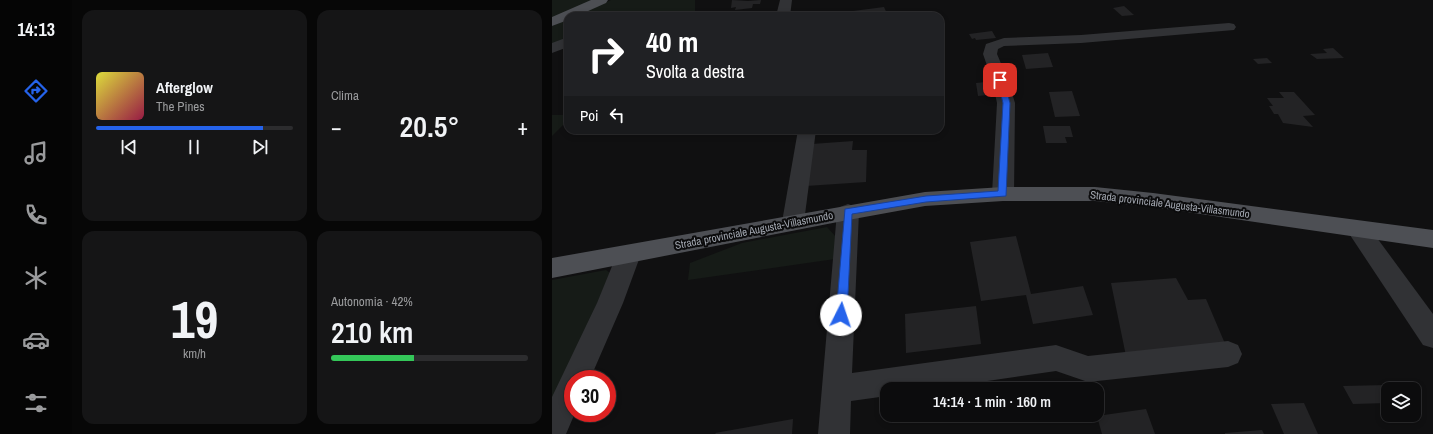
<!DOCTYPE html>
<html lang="it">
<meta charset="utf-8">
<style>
:root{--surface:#0c0c0d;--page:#151516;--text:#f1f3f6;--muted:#9a9b9d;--line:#2c2c2e;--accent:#2563eb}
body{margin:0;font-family:"Archivo Narrow",sans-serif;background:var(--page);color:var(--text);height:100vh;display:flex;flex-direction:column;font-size:15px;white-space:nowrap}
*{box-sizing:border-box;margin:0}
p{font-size:13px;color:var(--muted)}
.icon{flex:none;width:22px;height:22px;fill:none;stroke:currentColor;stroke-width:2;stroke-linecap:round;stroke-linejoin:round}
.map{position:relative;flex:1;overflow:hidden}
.side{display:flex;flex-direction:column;gap:10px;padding:10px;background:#070707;width:480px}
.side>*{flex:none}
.banner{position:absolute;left:12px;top:12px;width:380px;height:122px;border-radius:12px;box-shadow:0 2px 6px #0003,0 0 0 1px var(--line);background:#202124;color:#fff;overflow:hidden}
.controls{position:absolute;left:829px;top:382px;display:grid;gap:8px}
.controls a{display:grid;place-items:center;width:40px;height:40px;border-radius:8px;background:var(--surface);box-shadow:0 2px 6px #0003,0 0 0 1px var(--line);font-size:20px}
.speed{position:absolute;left:12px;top:370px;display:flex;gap:8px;font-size:20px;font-weight:700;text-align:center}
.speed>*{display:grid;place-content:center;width:52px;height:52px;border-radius:50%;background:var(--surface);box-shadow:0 2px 6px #0003,0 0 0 1px var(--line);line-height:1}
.speed .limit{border:6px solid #d22;background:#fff;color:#111}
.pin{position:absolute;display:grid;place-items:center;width:34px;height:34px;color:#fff;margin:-17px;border-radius:8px;box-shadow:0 2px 6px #0006}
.me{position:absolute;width:44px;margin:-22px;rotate:4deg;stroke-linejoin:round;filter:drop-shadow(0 0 3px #0008)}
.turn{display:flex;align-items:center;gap:14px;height:84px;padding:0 16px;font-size:18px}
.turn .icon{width:52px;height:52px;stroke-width:2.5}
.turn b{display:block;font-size:28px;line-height:34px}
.then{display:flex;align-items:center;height:38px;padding:0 16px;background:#0003;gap:8px;font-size:15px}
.big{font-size:30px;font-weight:600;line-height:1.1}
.side .tile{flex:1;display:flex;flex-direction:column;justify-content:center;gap:6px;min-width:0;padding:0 14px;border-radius:12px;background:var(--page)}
.side .dial{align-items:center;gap:0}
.dial b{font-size:52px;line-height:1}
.song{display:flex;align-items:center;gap:12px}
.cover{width:48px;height:48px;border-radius:6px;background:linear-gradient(135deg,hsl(60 70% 55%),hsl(340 70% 35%))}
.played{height:4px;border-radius:2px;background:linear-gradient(90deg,var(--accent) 85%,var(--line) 85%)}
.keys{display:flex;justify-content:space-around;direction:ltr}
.heat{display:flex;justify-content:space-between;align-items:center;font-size:22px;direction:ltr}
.charge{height:6px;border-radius:3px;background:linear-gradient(90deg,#34c759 42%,var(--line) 0)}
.side .tiles{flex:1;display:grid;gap:10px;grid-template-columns:repeat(2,1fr)}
.trip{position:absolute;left:328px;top:382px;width:224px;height:40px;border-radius:12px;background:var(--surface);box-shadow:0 2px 6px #0003,0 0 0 1px var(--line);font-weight:600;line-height:40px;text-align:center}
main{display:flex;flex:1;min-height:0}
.tabs{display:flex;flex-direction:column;width:72px;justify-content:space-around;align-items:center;background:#050505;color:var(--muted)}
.tabs .icon{width:28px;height:28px}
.tabs .current{color:var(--accent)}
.tabs b{font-size:18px;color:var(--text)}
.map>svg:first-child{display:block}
</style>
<main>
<nav class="tabs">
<b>14:13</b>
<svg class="icon current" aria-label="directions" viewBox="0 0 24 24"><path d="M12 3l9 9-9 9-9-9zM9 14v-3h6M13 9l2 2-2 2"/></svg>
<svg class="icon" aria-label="music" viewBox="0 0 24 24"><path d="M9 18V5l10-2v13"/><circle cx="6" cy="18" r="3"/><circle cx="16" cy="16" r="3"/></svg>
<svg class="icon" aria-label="phone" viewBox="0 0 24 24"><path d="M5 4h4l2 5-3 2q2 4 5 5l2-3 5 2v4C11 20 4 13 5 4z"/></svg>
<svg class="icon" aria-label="climate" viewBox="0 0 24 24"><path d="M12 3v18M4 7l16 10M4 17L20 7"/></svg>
<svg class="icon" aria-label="car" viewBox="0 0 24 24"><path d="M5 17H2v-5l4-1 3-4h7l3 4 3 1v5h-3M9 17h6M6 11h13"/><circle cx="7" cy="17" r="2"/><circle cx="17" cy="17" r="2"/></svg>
<svg class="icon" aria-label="filters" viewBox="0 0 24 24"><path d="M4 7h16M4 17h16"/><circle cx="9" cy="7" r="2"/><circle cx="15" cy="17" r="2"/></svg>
</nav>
<section class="side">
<div class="tiles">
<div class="tile">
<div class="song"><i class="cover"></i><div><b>Afterglow</b><p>The Pines</p></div></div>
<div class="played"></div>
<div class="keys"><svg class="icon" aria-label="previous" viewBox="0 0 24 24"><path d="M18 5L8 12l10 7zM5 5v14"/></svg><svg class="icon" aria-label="pause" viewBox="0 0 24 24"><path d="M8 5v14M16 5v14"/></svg><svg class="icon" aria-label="next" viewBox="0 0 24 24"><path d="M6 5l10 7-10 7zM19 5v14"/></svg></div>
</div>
<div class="tile"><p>Clima</p>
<div class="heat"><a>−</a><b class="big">20.5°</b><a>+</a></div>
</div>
<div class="tile dial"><b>19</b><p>km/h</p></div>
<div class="tile"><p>Autonomia · 42%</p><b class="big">210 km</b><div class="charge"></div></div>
</div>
</section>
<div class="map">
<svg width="881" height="434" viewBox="0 0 881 434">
<rect width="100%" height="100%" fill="#101011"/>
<g fill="#161b17">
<polygon points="0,0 43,0 0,18"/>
<polygon points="59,0 143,0 143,16 22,16"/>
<polygon points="16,19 16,40 0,47 0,26"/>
<polygon points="0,115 16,115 16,120 0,136"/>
<polygon points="275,227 284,237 283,259 136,280 138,263 190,243"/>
<polygon points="54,270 58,273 0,411 0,280"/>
</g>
<g fill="#232325">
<polygon points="180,0 196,1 209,0 208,4 201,4 200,8 183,10 184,7 179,8"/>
<polygon points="572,6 582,15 570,16 561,8"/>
<polygon points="332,7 336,16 307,16 306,13 303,14 301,11"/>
<polygon points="199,13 198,16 178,16 179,14"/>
<polygon points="440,31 444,38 424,40 423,38 420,39 417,34"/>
<polygon points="781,48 792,58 765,59 758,54 775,53 771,49"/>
<polygon points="496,53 501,67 474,69 470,55"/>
<polygon points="715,58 720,63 706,64 701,59"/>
<polygon points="443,81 446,94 426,96 424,83"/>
<polygon points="520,91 528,116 503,117 497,92"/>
<polygon points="727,92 742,92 763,115 751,116 761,127 731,123 726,114 722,114 717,106 721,106 715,98 732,98"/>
<polygon points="491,126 518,126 521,137 513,137 515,143 494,143"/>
<polygon points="301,141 300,150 315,150 314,182 254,186 260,144"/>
<polygon points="464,236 479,294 531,286 541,315 481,324 474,295 429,301 418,242"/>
<polygon points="624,278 636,300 654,299 674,346 574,356 559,283"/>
<polygon points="424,306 429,344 354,353 353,314"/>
<polygon points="835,385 837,389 836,389 836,403 801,404 791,386"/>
<polygon points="752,403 766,434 732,434 719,404"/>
<polygon points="594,409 603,434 550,434 545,416"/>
<polygon points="241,419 240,434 164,434 163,433"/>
<polygon points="710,430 712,434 673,434 673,433"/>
</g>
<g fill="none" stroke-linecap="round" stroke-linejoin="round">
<g fill="#313235" fill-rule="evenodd">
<polygon points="228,0 240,0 238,16 224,16"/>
<polygon points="677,23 682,24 684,27 682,30 529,43 452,46 446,49 445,54 456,80 463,103 462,194 458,199 451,201 444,199 440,194 445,103 440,80 431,54 434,44 452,38 529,35"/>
<polygon points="16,37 16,47 0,53 0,43"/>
<polygon points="246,130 264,130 252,222 249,228 241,230 233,228 230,222"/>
<polygon points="296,204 304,207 307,212 300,373 504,345 536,356 676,341 686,345 690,354 686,363 676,367 536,382 504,371 381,389 335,389 335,396 299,401 298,434 266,434 285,212 288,207"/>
<polygon points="806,221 814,223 881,314 881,348 871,345 798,235 795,229 798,223"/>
<polygon points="77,245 85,248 89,254 71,303 38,379 21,379 21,413 23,413 14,434 0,434 0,397 45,303 65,254 69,248"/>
</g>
<g fill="#4d4f54" fill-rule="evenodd">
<polygon points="39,0 56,0 54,3 25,16 16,16 16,20 0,26 0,17"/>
<polygon points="451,187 543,187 601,193 881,230 881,248 601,207 543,201 451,201 373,206 296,220 0,278 0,258 373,192"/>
</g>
</g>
<polygon fill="#2563eb" stroke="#184099" points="446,78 452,80 458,103 454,196 374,202 300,214 295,315 293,318 289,320 285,318 284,315 293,209 374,196 446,191 451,103 445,80"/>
<g text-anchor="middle" stroke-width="4" stroke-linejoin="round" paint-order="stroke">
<g font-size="11" fill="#a2a7b0" stroke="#0b0b0c">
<text transform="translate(618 204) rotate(7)" y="4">Strada provinciale Augusta-Villasmundo</text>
<text transform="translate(202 230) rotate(-11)" y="4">Strada provinciale Augusta-Villasmundo</text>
</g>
</g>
</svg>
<div class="controls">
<a><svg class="icon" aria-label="layers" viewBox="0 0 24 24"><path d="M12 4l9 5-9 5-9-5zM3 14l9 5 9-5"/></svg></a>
</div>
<div class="speed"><div class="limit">30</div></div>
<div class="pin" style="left:448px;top:80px;background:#d93025"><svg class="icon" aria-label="arrive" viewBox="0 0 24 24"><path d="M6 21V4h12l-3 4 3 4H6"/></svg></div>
<svg class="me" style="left:289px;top:315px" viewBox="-20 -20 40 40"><circle r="19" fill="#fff"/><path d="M0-13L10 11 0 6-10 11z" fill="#2563eb"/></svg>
<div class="trip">14:14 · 1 min · 160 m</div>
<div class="banner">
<div class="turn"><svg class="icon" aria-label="right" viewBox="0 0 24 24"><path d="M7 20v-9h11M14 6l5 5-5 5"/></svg><div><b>40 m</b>Svolta a destra</div></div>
<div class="then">Poi<svg class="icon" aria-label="left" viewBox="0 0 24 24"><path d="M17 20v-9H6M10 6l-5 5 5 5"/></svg></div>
</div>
</div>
</main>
